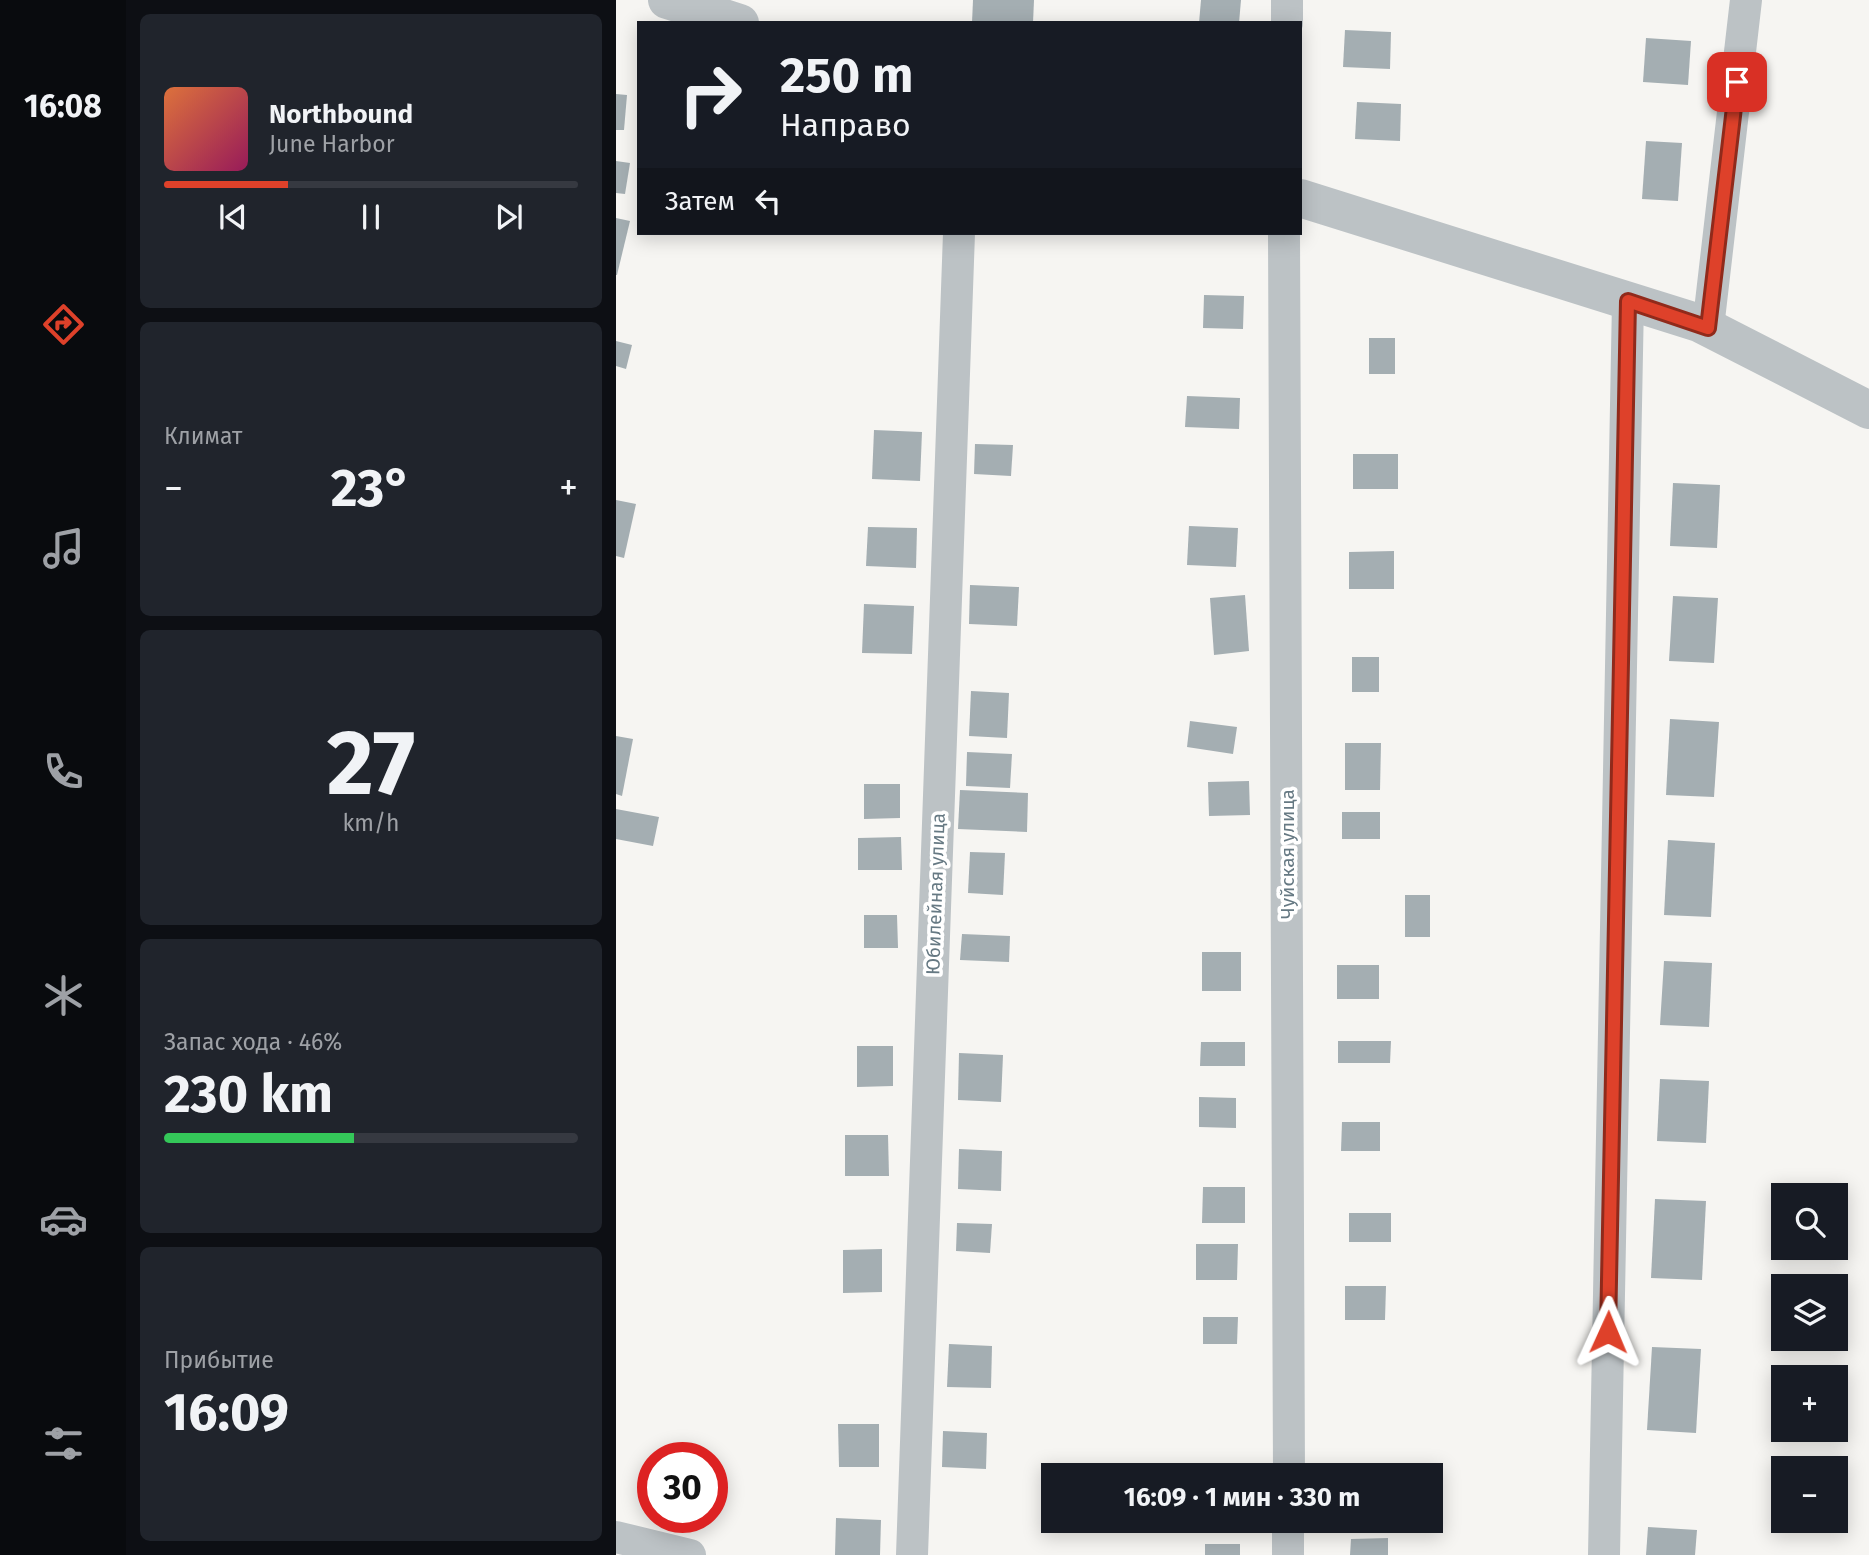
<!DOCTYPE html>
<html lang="ru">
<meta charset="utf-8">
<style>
:root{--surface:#171b24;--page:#20242c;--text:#f1f3f6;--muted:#9ea1a6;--line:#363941;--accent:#de412a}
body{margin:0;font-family:"Fira Sans",sans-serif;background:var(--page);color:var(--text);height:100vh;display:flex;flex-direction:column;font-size:26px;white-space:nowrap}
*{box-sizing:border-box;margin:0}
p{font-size:23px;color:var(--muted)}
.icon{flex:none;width:38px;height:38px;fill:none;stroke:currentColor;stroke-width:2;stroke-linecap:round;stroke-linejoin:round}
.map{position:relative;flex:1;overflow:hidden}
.drawer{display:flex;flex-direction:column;gap:14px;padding:14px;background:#0d0f14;width:490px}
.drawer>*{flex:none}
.top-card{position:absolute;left:21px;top:21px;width:665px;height:214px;border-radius:0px;box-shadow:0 4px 18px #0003;background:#171b24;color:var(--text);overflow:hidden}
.tools{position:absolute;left:1155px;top:1183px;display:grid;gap:14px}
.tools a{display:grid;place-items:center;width:77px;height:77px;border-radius:0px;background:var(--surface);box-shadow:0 4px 18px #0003;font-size:35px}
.speed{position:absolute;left:21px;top:1442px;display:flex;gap:14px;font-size:35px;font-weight:700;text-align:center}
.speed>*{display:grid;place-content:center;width:91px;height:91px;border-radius:50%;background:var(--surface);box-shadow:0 4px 18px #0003;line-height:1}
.speed .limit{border:10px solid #d22;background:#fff;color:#111}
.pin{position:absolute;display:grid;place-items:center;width:60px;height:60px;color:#fff;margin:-30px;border-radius:14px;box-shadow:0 4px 10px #0006}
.me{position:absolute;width:77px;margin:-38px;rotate:1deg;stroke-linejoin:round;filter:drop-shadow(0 0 5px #0008)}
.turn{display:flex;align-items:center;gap:24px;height:147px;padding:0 28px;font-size:32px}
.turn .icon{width:91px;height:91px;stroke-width:2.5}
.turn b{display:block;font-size:49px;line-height:60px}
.then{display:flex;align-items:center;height:66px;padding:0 28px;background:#0003;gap:14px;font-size:26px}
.big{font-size:52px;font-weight:700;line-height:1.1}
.drawer .card{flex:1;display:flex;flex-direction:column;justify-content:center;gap:10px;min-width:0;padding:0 24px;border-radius:10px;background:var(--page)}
.drawer .dial{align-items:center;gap:0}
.dial b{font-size:91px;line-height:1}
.song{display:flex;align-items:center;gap:21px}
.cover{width:84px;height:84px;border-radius:10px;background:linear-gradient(135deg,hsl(20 70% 55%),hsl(330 70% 35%))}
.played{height:7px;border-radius:4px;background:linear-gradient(90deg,var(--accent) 30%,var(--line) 30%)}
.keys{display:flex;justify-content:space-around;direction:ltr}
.heat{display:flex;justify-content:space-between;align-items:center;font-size:38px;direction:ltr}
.charge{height:10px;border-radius:5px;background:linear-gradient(90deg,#34c759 46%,var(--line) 0)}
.trip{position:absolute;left:425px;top:1463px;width:402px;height:70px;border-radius:0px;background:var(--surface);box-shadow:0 4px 18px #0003;font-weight:700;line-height:70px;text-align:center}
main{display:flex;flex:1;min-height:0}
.menu{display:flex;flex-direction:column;width:126px;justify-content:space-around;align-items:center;background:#090b0e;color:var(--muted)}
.menu .icon{width:49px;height:49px}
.menu .current{color:var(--accent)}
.menu b{font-size:32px;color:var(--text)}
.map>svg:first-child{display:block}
</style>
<main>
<nav class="menu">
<b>16:08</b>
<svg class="icon current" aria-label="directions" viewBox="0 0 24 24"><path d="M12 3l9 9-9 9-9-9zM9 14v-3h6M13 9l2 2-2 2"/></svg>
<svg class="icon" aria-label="music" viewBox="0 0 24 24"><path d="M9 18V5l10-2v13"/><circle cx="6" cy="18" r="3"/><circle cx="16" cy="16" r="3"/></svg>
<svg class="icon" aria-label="phone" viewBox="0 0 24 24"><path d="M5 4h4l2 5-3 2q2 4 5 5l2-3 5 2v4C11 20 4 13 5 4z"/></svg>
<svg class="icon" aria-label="climate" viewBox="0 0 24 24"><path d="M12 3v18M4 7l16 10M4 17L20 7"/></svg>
<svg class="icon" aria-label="car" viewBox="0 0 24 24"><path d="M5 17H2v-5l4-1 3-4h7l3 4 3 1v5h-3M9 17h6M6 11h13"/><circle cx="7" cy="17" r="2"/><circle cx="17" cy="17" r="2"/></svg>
<svg class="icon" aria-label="filters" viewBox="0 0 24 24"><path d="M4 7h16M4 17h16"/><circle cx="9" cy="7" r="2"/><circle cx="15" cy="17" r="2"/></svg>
</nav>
<section class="drawer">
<div class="card">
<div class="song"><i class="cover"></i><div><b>Northbound</b><p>June Harbor</p></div></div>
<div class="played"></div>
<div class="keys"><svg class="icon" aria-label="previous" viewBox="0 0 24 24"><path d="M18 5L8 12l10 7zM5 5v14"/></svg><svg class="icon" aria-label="pause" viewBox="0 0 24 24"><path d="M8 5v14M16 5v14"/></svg><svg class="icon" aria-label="next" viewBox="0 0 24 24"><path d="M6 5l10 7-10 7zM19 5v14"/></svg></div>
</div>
<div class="card"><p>Климат</p>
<div class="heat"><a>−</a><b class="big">23°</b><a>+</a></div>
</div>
<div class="card dial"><b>27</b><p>km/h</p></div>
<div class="card"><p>Запас хода · 46%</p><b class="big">230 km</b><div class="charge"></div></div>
<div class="card"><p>Прибытие</p><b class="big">16:09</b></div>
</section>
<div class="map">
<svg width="1253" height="1555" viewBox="0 0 1253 1555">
<rect width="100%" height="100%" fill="#f6f5f2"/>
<g fill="#a4aeb2">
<polygon points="357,0 418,0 417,23 356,23"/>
<polygon points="585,0 625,0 623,23 583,23"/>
<polygon points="729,30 775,32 774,69 727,67"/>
<polygon points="1030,38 1075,41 1072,85 1027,82"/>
<polygon points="0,94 11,95 8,130 0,130"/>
<polygon points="741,102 785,104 784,141 739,139"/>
<polygon points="1030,141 1066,143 1062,201 1026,199"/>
<polygon points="0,161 14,163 9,194 0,193"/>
<polygon points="0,218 14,221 1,275 0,275"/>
<polygon points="588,295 628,296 627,329 587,328"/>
<rect x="753" y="338" width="26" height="36"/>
<polygon points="0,341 16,345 10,369 0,366"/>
<polygon points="571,396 624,398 623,429 569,427"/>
<polygon points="258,430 306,432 304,481 256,479"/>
<polygon points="359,444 397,445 395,476 358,474"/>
<rect x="737" y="454" width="45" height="35"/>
<polygon points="1057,483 1104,485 1101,548 1054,546"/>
<polygon points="0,500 20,504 8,558 0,556"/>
<polygon points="573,526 622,528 620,567 571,565"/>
<polygon points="252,527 301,528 300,568 250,566"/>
<polygon points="778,551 778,589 733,589 733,552"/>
<polygon points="354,585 403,587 401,626 353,624"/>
<polygon points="629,595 633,651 598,655 594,598"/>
<polygon points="1057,596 1102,598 1098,663 1053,661"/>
<polygon points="248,604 298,606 296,654 246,653"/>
<rect x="736" y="657" width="27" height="35"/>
<polygon points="355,691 393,693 391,738 353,736"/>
<polygon points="1054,719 1103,722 1098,797 1050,795"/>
<polygon points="574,721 621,727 617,754 571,747"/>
<polygon points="0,736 17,739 6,796 0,794"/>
<polygon points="729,743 765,743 764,790 729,790"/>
<polygon points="351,752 396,754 394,788 350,786"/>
<polygon points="633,781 634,815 593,816 592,782"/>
<polygon points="248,784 284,784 284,818 248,819"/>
<polygon points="344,790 412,793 411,832 342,829"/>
<polygon points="0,809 43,817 37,846 0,839"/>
<rect x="726" y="812" width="38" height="27"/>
<polygon points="285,837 286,870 242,870 242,838"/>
<polygon points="1052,840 1099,843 1095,917 1048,915"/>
<polygon points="354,852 389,853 387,895 352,893"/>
<rect x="789" y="895" width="25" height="42"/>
<polygon points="248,915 281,915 282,948 248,948"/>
<polygon points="346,934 394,936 393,962 344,960"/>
<rect x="586" y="952" width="39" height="39"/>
<polygon points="1048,961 1096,963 1093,1027 1044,1025"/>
<rect x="721" y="965" width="42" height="34"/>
<polygon points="722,1041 775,1041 774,1063 722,1063"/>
<polygon points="585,1042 629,1042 629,1066 584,1066"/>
<polygon points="241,1046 277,1046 277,1086 241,1087"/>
<polygon points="343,1053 387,1055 385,1102 342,1100"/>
<polygon points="1044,1079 1093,1081 1090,1143 1041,1141"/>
<polygon points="583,1097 620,1098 620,1128 583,1127"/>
<polygon points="726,1122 764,1122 764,1151 725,1151"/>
<polygon points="229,1135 272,1135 273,1176 229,1176"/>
<polygon points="343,1149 386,1151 385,1191 342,1189"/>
<polygon points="587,1187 629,1187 629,1223 586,1223"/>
<polygon points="1039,1199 1090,1201 1086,1280 1035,1278"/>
<rect x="733" y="1213" width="42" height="29"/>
<polygon points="341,1223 376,1224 374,1253 340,1251"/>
<polygon points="580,1244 622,1244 621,1280 580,1280"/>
<polygon points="266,1249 266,1292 227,1293 227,1250"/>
<polygon points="729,1286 770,1286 769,1320 729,1320"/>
<polygon points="587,1317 622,1317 621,1344 587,1344"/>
<polygon points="333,1344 376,1346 375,1388 331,1387"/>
<polygon points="1036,1347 1085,1349 1080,1433 1031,1430"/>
<polygon points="222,1424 263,1424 263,1467 223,1467"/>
<polygon points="327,1431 371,1433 370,1469 326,1467"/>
<polygon points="220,1518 265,1520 264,1555 219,1555"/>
<polygon points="1032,1527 1081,1530 1079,1555 1030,1555"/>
<polygon points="772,1538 772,1555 734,1555 735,1539"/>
<rect x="589" y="1544" width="35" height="11"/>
</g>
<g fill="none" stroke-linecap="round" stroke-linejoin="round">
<g stroke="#bcc2c5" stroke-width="32">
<polyline points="671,23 671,0"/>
<polyline points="668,233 673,1475"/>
<polyline points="1092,328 1130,0"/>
<polyline points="0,1537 74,1555"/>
<polyline points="296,1555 343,233"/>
<polyline points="672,1555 672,1521"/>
<polyline points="988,1555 1012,301"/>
</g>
<g stroke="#bcc2c5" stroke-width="38">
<polyline points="51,0 124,23"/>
<polyline points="684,198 1083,323 1253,410"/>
</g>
</g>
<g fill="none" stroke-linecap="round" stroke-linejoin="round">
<g stroke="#902a1b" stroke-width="18">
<polyline id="route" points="992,1332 1012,301 1092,328 1121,82"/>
</g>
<use href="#route" stroke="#de412a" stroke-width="12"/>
</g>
<g text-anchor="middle" stroke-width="7" stroke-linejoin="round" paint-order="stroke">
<g font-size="19" fill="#667983" stroke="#fff">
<text transform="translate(671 854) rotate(-90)" y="7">Чуйская улица</text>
<text transform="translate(319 894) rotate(-88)" y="7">Юбилейная улица</text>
</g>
</g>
</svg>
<div class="tools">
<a><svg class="icon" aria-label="search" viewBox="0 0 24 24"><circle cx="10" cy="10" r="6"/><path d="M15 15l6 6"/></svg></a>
<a><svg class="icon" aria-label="layers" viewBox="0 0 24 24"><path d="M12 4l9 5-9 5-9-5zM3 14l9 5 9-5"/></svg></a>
<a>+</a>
<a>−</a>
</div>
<div class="speed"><div class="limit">30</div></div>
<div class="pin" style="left:1121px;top:82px;background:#d93025"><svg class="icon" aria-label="arrive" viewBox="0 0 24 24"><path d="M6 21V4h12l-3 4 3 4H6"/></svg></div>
<svg class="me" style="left:992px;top:1332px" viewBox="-20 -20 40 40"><path d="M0-17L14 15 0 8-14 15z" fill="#de412a" stroke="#fff" stroke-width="4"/></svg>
<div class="trip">16:09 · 1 мин · 330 m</div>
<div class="top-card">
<div class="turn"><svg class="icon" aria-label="right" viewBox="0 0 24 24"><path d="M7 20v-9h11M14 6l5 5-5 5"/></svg><div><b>250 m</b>Направо</div></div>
<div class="then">Затем<svg class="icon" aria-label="left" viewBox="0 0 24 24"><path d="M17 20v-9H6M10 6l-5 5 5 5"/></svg></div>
</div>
</div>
</main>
